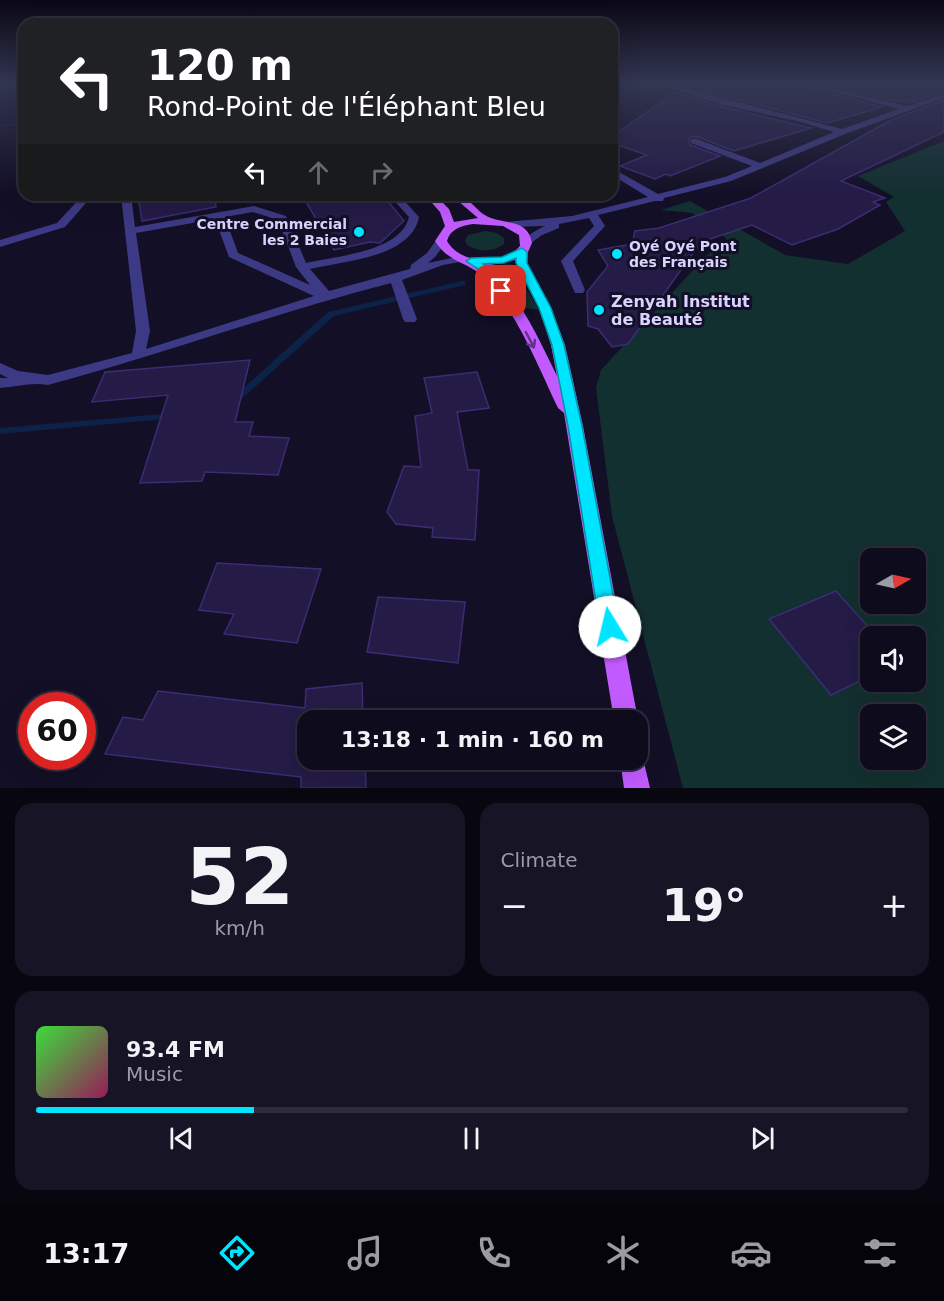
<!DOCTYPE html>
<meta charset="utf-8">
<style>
:root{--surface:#0e0b1c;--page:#171425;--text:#f1f3f6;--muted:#9b9ba3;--line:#2e2b3b;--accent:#00e5ff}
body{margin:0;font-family:"DejaVu Sans",sans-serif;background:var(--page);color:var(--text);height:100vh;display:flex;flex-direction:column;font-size:22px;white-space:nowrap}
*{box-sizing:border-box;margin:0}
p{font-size:20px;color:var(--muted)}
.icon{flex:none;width:33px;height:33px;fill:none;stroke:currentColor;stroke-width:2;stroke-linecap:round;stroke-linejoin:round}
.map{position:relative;height:788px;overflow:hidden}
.side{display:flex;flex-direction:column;gap:15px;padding:15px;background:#08060f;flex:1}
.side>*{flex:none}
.top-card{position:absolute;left:18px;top:18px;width:600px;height:183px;border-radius:18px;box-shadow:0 6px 24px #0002,0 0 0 2px var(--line);background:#202124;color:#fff;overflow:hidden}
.needle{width:39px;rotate:81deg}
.tools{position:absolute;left:860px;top:548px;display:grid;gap:12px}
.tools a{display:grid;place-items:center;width:66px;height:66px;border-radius:12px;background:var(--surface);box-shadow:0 6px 24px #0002,0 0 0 2px var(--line);font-size:30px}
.speed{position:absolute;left:18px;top:692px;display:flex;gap:12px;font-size:30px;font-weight:700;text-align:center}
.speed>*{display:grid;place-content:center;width:78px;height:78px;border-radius:50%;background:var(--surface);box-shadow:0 6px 24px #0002,0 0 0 2px var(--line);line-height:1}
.speed .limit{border:9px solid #d22;background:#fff;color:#111}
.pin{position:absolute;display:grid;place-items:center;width:51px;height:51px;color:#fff;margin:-26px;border-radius:12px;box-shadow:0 3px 9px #0006}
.me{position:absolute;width:66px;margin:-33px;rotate:351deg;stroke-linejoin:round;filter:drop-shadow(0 0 4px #0008)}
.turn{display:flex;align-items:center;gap:21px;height:126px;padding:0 30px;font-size:27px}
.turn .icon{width:78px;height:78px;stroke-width:2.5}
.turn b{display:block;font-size:42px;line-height:51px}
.lanes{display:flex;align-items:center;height:57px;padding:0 30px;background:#0003;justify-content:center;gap:30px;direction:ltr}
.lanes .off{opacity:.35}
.big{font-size:45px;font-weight:800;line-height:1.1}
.side .tile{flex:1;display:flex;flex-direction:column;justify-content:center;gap:9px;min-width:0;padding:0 21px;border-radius:18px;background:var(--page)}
.side .dial{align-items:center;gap:0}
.dial b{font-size:78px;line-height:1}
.song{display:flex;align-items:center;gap:18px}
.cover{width:72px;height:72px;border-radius:9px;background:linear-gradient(135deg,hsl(120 70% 55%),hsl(330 70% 35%))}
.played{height:6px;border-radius:3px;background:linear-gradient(90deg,var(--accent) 25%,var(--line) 25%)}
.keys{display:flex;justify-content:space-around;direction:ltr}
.heat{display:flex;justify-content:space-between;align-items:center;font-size:33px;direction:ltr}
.side .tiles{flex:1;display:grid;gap:15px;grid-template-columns:1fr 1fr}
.tile:last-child{grid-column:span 2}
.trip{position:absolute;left:297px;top:710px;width:351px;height:60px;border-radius:18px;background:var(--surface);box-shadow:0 6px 24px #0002,0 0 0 2px var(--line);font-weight:800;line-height:60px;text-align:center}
.menu{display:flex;height:96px;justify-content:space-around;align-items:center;background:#06040b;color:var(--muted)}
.menu .icon{width:42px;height:42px}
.menu .selected{color:var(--accent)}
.menu b{font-size:27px;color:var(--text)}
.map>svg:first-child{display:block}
</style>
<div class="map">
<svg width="944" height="788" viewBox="0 0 944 788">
<rect width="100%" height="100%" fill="#130f26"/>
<g fill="#12302f" fill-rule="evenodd">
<path d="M 944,141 L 944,788 L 683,788 L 612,516 L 596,388 L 601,370 L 705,257 L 727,239 L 692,213 L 661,210 L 690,201 L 785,255 L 848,264 L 905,231 L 886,202 L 894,197 L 858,176 ZM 870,558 L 915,558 L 915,603 L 870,603 ZM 870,636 L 915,636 L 915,681 L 870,681 ZM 870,714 L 915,714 L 915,759 L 870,759 Z"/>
<path d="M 485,231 L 497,233 L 504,238 L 504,244 C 492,253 478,252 467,245 L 465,241 L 468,235 Z"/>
<polygon points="511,264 539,310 522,307 494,266"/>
</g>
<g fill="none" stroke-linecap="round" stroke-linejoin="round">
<g fill="#0c2248" fill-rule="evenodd">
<polygon points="24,122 24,124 0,127 0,125"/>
<polygon points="462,281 465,281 465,285 334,316 237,403 231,403 229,401 328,312"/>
<polygon points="174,413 179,416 177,418 0,434 0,428"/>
</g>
</g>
<g fill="#241b47" stroke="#3b2d73" stroke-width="1.5">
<polygon points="687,84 803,84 804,86 882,107 827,123 684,86"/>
<polygon points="822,84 944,84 944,92 908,103 907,100 900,102"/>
<polygon points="675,92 723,107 811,128 734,151 698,137 691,137 689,139 690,145 720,156 670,176 666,174 655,179 620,166 647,155 612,143 612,137"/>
<polygon points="944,100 944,132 841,181 885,198 873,202 880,205 838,229 792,245 752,225 701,242 628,344 612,347 598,329 588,326 587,292 608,266 598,250 632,244 635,231 659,228 751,198 891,120"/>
<polygon points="138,195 215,195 216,207 142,221"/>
<polygon points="302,195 383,195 404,221 380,243 370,242 334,250"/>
<polygon points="250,360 235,422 253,422 249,436 289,438 278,475 205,472 202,481 140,483 168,395 92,402 105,372"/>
<polygon points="477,372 489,408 457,412 468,470 479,470 475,540 432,537 433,528 396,524 387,512 404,466 421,467 415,416 432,413 424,378"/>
<polygon points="217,563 321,569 297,643 224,634 234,614 199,610"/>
<polygon points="836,591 870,629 870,676 831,695 769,619"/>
<polygon points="378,597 465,602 458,663 367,652"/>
<polygon points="362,683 363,720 308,720 308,759 365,759 366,788 301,788 301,777 105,754 123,717 143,720 158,691 305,708 306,689"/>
</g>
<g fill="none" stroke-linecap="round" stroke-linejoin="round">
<g fill="#3d3a85" fill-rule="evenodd">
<path d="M 659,84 L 668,84 L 842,129 L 899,109 L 805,84 L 814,84 L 907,106 L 944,94 L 944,98 L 845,134 L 731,181 L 664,198 L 663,201 L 655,201 L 598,215 L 605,226 L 573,261 L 585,290 L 583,293 L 575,293 L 561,261 L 594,226 L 589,218 L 559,224 L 559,228 L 542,235 L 527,246 L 521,243 C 528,235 536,230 545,226 L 508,227 L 504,226 L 504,222 L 572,216 L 648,197 L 612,175 L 612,168 L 658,194 L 725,177 L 752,166 L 691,143 L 691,139 L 697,139 L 760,163 L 834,132 L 797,121 L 723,105 Z"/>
<polygon points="83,195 93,195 65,227 0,247 0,240 57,223"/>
<path d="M 121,195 L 131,195 L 135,227 L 254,206 L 286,216 L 306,263 C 336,256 401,252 409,217 L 389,195 L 399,195 L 419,217 C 411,258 343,261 310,269 L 329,291 L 410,269 L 411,265 L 427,253 L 437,239 L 441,238 L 447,241 L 435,257 L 428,263 L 461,256 L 467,259 L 465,261 L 443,265 L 402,280 L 417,319 L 415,322 L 405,322 L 403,319 L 391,283 C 275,313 163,354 48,385 C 32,382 17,387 0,388 L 0,378 L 8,378 L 0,374 L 0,363 L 18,371 L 48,375 L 132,353 L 136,331 ZM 253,212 L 278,220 L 296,267 L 310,285 L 238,253 L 225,217 ZM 215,219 L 229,257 L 314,296 L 146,349 L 150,331 L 136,233 Z"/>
</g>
<g fill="#c25bff" fill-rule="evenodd">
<path d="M 425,195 L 435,195 L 449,209 L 454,222 L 478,218 L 451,195 C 472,195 474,212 491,218 C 508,224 528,220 532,243 L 528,252 L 527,263 L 551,308 L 565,345 L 583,426 L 638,720 L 638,721 L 614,720 L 564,413 L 558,408 C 537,364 519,316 485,279 C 469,261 449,264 435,241 L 445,226 L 440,212 ZM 473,224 L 503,226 L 519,235 L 520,246 C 502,266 461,265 447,241 C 450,229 461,226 473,224 ZM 515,260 L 539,308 L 551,345 L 557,376 C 538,338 519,293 485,266 Z"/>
<polygon points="638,749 641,750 650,788 624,788 620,759 638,759"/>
</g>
</g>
<defs><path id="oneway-shaft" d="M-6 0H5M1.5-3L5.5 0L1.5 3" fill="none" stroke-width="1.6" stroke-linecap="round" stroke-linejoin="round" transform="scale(1.5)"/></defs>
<use stroke="#623188" href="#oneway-shaft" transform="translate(530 340) rotate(62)"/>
<linearGradient id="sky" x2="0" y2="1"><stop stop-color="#0a0815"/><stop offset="0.43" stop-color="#333752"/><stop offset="1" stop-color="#333752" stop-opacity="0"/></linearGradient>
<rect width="944" height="194" fill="url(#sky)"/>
<polygon fill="#00e5ff" stroke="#0095a6" stroke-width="1.5" points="522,248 527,252 527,263 551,308 564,345 582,426 619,627 617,633 610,636 603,633 600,627 568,426 552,345 539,308 516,263 516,258 504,263 483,264 491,269 507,291 501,294 497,293 484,273 466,261 471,258 502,257"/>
<g fill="#00e5ff" stroke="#130f26" stroke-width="2">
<circle cx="359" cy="232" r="6"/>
<circle cx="617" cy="254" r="6"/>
<circle cx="599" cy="310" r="6"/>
</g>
<g text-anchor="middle" stroke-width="6" stroke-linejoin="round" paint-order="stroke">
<g font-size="14" font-weight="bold" fill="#d9d4ff" stroke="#130f26" text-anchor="end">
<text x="347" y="229">Centre Commercial<tspan x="347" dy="16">les 2 Baies</tspan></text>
<text x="629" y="251" text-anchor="start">Oyé Oyé Pont<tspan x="629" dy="16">des Français</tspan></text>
</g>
<g font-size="16" font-weight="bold" fill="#d9d4ff" stroke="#130f26" text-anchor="start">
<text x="611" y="307">Zenyah Institut<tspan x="611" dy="18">de Beauté</tspan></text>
</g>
</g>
</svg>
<div class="tools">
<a><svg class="needle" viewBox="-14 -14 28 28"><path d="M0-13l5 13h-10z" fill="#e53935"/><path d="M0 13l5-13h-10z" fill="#9b9ba3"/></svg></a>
<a><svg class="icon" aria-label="sound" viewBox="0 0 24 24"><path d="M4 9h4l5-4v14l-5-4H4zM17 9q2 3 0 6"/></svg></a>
<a><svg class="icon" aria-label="layers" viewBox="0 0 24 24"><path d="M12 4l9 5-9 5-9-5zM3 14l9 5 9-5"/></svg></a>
</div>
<div class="speed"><div class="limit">60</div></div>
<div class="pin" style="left:501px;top:291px;background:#d93025"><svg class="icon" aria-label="arrive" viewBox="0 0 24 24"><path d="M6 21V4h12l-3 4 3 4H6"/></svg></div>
<svg class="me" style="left:610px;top:627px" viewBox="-20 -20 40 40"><circle r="19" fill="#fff"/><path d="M0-13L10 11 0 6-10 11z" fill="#00e5ff"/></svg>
<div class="trip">13:18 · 1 min · 160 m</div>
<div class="top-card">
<div class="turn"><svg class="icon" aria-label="left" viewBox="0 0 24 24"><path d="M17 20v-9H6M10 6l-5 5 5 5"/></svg><div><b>120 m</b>Rond-Point de l'Éléphant Bleu</div></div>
<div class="lanes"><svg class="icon" aria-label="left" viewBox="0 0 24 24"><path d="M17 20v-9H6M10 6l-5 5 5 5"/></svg><svg class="icon off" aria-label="ahead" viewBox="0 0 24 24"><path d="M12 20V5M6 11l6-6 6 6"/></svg><svg class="icon off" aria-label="right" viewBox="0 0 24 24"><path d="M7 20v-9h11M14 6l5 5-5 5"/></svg></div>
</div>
</div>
<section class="side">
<div class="tiles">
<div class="tile dial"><b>52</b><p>km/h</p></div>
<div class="tile"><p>Climate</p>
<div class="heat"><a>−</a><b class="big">19°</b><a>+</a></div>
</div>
<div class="tile">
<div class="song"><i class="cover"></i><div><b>93.4 FM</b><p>Music</p></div></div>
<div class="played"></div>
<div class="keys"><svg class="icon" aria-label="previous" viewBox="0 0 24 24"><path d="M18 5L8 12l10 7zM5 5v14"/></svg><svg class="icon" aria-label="pause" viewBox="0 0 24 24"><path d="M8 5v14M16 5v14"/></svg><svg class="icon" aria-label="next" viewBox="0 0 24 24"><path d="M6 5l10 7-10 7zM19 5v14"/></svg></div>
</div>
</div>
</section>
<nav class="menu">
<b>13:17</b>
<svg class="icon selected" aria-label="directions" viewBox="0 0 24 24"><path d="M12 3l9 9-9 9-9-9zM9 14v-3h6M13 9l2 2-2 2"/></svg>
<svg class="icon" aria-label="music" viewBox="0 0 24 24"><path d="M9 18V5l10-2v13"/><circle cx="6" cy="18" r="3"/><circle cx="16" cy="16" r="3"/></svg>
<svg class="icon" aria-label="phone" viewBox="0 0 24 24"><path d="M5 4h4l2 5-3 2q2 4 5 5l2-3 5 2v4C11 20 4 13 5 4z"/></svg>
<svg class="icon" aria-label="climate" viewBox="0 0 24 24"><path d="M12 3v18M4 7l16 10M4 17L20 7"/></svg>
<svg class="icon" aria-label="car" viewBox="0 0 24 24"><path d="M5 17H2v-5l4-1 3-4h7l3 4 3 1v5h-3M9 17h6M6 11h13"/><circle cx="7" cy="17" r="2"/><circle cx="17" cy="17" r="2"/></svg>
<svg class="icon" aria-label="filters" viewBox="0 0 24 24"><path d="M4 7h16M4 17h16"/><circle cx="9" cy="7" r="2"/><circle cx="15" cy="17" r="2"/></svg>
</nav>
